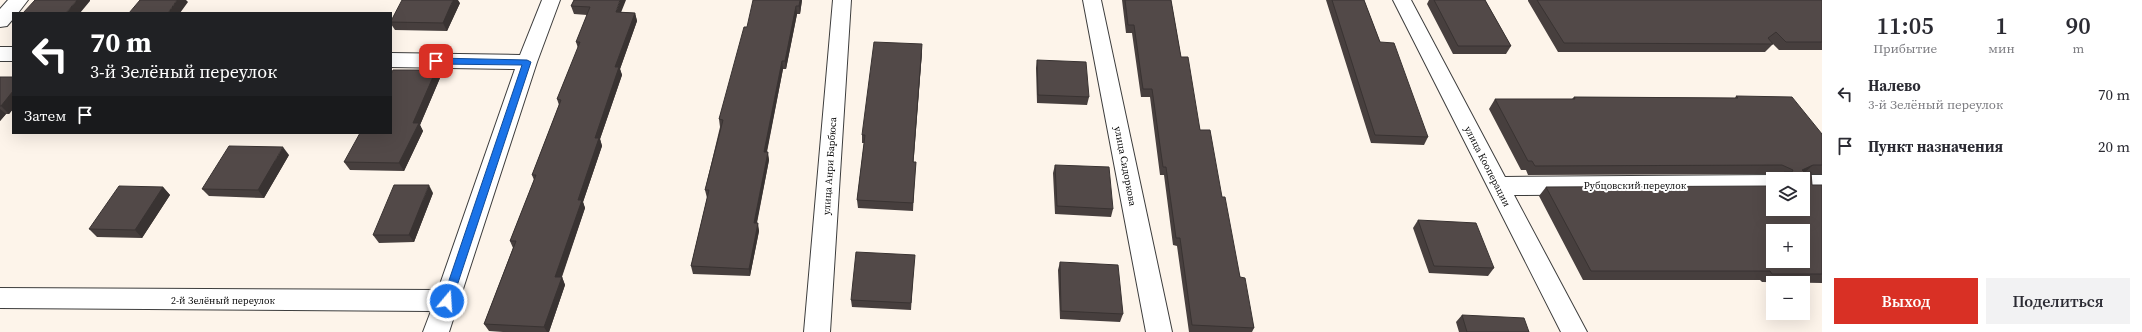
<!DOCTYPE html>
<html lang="ru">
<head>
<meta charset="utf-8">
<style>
  :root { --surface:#fff; --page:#f2f2f3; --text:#2b2b33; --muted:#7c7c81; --accent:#d93025 }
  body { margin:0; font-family:"Source Serif 4",serif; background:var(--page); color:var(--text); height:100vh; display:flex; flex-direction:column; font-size:15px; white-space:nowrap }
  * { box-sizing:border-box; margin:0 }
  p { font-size:13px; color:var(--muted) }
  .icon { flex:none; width:22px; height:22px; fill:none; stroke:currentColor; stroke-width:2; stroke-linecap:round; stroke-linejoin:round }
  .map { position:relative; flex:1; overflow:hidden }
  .panel { display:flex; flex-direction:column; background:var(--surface); width:320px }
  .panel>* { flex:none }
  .top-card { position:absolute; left:12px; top:12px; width:380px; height:122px; border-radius:0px; box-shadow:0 4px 16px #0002; background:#202124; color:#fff; overflow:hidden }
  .fabs { position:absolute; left:1766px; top:172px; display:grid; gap:8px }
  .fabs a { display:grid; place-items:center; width:44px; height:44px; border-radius:0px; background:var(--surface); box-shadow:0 4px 16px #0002; font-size:20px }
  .pin { position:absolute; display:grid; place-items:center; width:34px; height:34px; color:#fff; margin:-17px; border-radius:8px; box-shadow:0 2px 6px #0006 }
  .me { position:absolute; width:44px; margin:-22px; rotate:18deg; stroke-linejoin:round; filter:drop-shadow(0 0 3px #0008) }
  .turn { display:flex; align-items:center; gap:14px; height:84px; padding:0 12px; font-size:18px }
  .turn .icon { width:52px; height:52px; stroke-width:2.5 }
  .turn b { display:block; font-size:28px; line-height:34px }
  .then { display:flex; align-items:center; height:38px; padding:0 12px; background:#0003; gap:8px; font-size:15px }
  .eta { display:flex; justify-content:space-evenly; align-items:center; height:68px; text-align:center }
  .eta b { font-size:24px; font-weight:600; line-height:28px }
  .button { display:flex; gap:8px; margin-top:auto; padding:8px 12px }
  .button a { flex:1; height:46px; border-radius:0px; background:var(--accent); color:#fff; font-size:16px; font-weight:600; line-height:46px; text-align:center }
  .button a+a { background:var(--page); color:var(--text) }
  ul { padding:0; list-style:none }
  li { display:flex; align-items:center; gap:12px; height:52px; padding:0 12px }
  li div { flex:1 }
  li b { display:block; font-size:15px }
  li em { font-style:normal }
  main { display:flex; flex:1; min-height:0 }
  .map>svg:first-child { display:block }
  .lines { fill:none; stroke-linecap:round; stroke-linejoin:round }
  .street-casing { stroke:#3d3d3d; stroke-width:2 }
  .street { fill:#fff; fill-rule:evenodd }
  .wall { fill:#473f3e }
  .shaded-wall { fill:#393332 }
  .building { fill:#524948; stroke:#393332; fill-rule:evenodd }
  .route { fill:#1a73e8; stroke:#114b97 }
  .labels { text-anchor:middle; stroke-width:4; stroke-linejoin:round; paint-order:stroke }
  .street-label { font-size:10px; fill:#0a0a0a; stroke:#fff }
</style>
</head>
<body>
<main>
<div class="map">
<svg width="1822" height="332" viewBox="0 0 1822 332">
  <rect width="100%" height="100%" fill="#fdf4ea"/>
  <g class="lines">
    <defs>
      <path id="street" d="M8,0H28L18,13H13V19L7,26L0,27V9Z
        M542,0H560L537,62L449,332H423L431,311L0,308V288L438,290L515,69L391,67V53L520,55Z
        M833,0H851L830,332H804Z
        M1083,0H1101L1172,332H1146Z
        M1393,0H1411L1505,177L1773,175L1782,179H1773V193L1514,195L1587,332H1561Z
        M0,47H13V61H0Z
        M1803,175H1822V193H1803V179H1794Z"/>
    </defs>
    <!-- street casing -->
    <use href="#street" class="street-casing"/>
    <!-- street -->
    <use href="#street" class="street"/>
  </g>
  <!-- wall -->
  <path class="wall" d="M574,0L621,12L635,13L637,21L620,69L622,75L600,139L602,146L583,202L585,208L562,277L565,285L549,332H503L489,331L484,324L513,248L510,241L534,180L532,175L559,105L557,99L578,48L576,42L587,15L574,14L571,6Z
    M802,0L800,14H797L786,69H783L767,152L769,160L757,223L759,231L750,276L693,274L691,266L707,198L705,190L720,127L719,119L747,27Z
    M1122,0H1171L1181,57L1200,130L1222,197L1240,277L1254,328L1252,332H1189L1177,246L1173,245L1164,175H1160L1150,97H1141L1132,33H1126Z
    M1326,0H1364L1380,42L1428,137L1424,145L1371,143Z
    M1429,0H1485L1511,46L1506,54H1453L1427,4Z
    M1528,0H1822V50H1779L1770,41L1773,44L1765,52H1558L1528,1Z
    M460,3L447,31L395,30L391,24V21Z
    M922,52L913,162H916L915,170L913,211L858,208L857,200L864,143H862V135Z
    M1037,60L1089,97L1087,105L1037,103L1036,68Z
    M436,70L440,78L420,125L423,131L404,171L350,170L344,162Z
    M0,77H13V109L9,114H6L0,121Z
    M1736,96L1822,134V174H1811L1812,185H1822V283L1762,282L1760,280H1583L1539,196L1546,187L1773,209L1803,179H1776L1779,176L1773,174L1528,175L1526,170H1521L1489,109L1495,99H1572L1574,97L1735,98Z
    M289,155L264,198L209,196L202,189Z
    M1055,165L1113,209L1111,217L1055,214L1053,173Z
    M163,187L170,195L142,238L97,237L89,229Z
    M433,193L414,242L379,243L373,235Z
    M1418,220L1494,268L1488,276L1429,273L1413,228Z
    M914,262L911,310L852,307L851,300Z
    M1060,262L1123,314L1120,322L1060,319L1058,270Z
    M1462,315L1529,332H1459L1456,322Z"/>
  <!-- shaded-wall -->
  <path class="shaded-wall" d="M77,0H90V1L80,13H66Z
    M177,0H186L188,2L180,13H168Z
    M453,0H458L460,3L447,31L443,23Z
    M620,0H626L618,20L616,12Z
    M800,0H802L800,14L799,6Z
    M796,6L797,14L786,69L785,61Z
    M635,13L637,21L620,69L622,75L600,139L602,146L583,202L585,208L559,284L555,277L615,67Z
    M922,44V52L913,169V162Z
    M782,61L783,69L765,160L764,152Z
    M436,70L440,78L420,125L423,131L404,171L399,163L413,123Z
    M13,91V109L9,114L1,106Z
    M0,109L6,114L0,121Z
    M283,147L289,155L264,198L258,190Z
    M768,152L769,160L755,231L754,223Z
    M1813,165L1803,174L1802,170Z
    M429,185L433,193L414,242L409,235Z
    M163,187L170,195L142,238L135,230Z
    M758,223L759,231L750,276L749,269Z
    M562,277L565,285L549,332H547L544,327Z"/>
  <!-- building -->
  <path class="building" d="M35,0H77L66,13H23Z
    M140,0H177L168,13H129Z
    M402,0H453L443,23L391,22V21Z
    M574,0H620L616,12L635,13L615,67H619L595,138H599L578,200H582L555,277H562L544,327L484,324L516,241H510L536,175H532L561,100L557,99L580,42H576L590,7L571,6Z
    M753,0H800L799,6H796L785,61H782L764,152H768L754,223H758L749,269L691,266L709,190H705L723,120L719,119L744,27H747Z
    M1125,0H1171L1181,57H1188L1200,130H1210L1222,197H1225L1240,277L1245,278L1254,328L1192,325L1180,238H1176L1166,167H1163L1152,89H1143L1134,25H1128Z
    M1332,0H1364L1380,42L1394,43L1428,137L1375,135Z
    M1434,0H1485L1511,46H1458Z
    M1537,0H1822V42H1786L1776,32L1768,38L1773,44L1564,43Z
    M874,42L922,44L913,162H916L913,203L857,200L865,135H862Z
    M1037,60L1086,62L1089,97L1038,95Z
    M393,70H436L413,123H419L399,163L344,162L360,133H391V74Z
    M0,77H13V91L1,106H0Z
    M1736,96L1792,97L1822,134V165H1813L1802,170L1804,172H1811L1812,185H1822V274H1772L1770,271H1591L1546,187L1773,186V209H1803V179H1783L1784,172H1792L1793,170L1782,165L1535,166L1532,161H1528L1495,99H1575L1574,97L1738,98ZM1773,231H1803V261H1773Z
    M229,146L283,147L258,190L202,189Z
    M1055,165L1109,167L1113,209L1057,206Z
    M394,185H429L409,235H373Z
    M119,186L163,187L135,230L89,229Z
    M1418,220L1476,223L1494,268L1434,266Z
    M856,252L915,255L911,303L851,300Z
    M1060,262L1118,265L1123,314L1061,311Z
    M1462,315L1524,318L1529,332H1467Z"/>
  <!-- route -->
  <path class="route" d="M436,58L527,60L531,62L452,301L447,306L442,301L522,65L436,64L432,61Z"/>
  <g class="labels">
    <!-- street labels -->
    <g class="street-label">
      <text transform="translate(829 166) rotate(-86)" y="4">улица Анри Барбюса</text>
      <text transform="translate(1126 166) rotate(79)" y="4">улица Сидоркова</text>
      <text transform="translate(1488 166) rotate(63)" y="4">улица Кооперации</text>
      <text x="1635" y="189">Рубцовский переулок</text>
      <text x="223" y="304">2-й Зелёный переулок</text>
    </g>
  </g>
</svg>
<div class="fabs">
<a><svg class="icon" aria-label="layers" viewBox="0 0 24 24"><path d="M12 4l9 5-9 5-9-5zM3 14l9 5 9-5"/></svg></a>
<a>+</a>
<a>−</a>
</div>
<div class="pin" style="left:436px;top:61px;background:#d93025"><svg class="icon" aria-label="arrive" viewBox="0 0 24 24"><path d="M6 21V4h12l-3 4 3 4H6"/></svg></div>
<svg class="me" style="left:447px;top:301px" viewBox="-20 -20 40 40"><circle r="17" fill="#1a73e8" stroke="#fff" stroke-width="3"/><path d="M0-11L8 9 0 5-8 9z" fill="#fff"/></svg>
<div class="top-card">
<div class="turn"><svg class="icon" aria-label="left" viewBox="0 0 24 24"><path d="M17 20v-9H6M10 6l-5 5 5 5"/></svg><div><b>70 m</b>3-й Зелёный переулок</div></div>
<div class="then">Затем<svg class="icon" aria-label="arrive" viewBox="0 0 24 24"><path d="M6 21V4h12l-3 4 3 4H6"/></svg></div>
</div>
</div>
<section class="panel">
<div class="eta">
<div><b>11:05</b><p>Прибытие</p></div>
<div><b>1</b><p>мин</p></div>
<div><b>90</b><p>m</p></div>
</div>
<ul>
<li><svg class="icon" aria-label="left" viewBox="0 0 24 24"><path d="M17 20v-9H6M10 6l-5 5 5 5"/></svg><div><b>Налево</b><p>3-й Зелёный переулок</p></div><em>70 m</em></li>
<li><svg class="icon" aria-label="arrive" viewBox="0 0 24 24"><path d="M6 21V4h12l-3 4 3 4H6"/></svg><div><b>Пункт назначения</b></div><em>20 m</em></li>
</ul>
<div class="button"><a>Выход</a><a>Поделиться</a></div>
</section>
</main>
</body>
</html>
